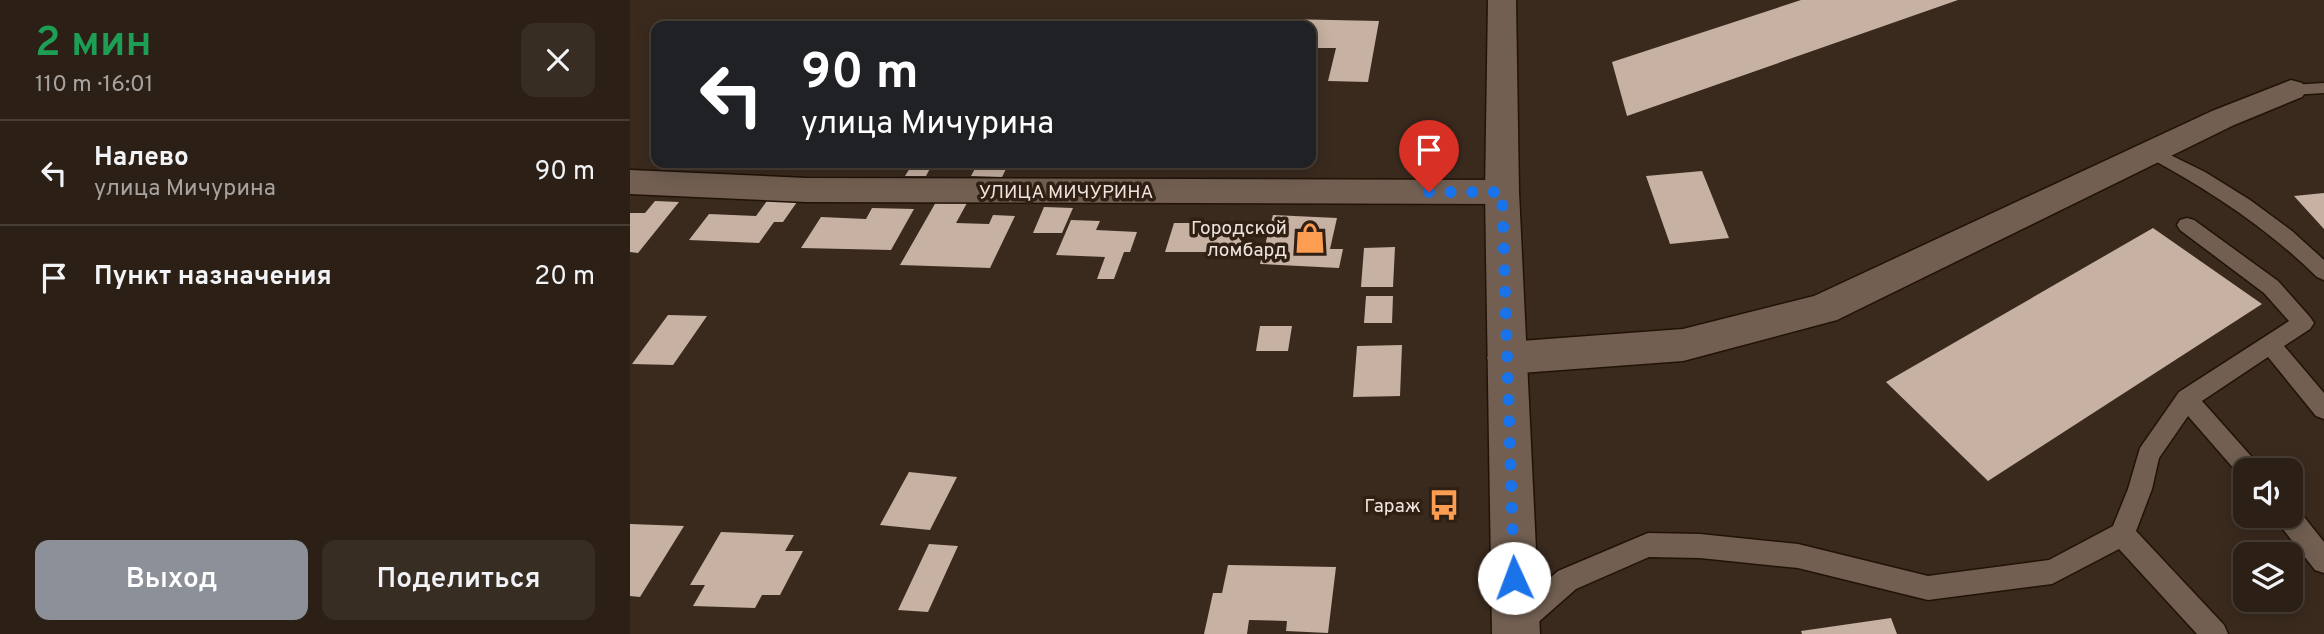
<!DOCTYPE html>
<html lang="ru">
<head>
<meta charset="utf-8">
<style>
  :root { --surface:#2c2016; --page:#382d23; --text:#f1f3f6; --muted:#a6a3a1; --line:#483e35; --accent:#8c9099 }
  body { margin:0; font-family:Overpass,sans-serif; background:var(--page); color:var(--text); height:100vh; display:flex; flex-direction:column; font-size:26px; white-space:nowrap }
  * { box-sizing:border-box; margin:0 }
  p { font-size:23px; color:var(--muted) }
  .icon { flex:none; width:38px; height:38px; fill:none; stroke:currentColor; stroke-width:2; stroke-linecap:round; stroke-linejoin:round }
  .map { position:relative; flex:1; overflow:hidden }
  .panel { display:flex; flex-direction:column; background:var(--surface); width:630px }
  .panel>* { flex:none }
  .banner { position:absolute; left:21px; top:21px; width:665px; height:147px; border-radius:14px; box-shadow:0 4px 18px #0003,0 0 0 2px var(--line); background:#202124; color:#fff; overflow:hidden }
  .tools { position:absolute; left:1603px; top:458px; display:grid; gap:14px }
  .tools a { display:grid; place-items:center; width:70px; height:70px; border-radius:14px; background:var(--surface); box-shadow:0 4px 18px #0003,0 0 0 2px var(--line); font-size:35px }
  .pin { position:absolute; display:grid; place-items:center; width:60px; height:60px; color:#fff; margin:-72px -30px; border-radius:50% 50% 50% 0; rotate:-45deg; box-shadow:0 0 7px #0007 }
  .pin .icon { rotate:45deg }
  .me { position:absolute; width:77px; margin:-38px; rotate:358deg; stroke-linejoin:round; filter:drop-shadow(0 0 5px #0008) }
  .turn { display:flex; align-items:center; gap:24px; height:147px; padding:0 35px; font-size:32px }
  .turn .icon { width:91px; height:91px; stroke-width:2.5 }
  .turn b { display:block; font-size:49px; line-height:60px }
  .round { display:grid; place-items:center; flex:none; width:74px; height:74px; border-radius:14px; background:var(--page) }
  .summary { display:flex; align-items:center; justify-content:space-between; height:119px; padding:0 35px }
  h1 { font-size:42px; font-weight:600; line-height:52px; color:#1e9e55 }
  .action { display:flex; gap:14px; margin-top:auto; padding:14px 35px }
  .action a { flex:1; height:80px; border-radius:14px; background:var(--accent); color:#fff; font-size:28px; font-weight:600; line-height:80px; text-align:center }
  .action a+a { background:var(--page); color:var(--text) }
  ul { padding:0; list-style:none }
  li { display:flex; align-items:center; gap:21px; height:105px; padding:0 35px; border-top:2px solid var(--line) }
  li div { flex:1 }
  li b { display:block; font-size:26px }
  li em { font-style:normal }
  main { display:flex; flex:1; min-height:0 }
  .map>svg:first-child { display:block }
  .building { fill:#c6b1a2 }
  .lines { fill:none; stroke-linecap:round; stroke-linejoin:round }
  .service-casing { stroke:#211207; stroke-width:3 }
  .minor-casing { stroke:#211207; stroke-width:3 }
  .tertiary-casing { stroke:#211207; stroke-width:3 }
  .service { fill:#725f52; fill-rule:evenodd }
  .minor { fill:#725f52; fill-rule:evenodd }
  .tertiary { fill:#725f52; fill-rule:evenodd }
  .route { stroke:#1a73e8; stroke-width:12; stroke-dasharray:0 21.6 }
  .labels { text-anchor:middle; stroke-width:7; stroke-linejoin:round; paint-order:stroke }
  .street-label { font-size:19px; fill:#efe4dd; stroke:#302014 }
  .poi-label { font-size:19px; fill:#efe4dd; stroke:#302014; text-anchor:end }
</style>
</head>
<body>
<main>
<section class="panel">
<div class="summary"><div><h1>2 мин</h1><p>110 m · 16:01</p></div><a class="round"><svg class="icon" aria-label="close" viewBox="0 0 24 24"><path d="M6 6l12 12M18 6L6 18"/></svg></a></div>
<ul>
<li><svg class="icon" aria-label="left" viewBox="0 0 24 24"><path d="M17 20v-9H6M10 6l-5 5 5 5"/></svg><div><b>Налево</b><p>улица Мичурина</p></div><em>90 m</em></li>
<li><svg class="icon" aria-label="arrive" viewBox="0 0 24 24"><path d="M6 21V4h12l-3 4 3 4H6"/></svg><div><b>Пункт назначения</b></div><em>20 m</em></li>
</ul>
<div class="action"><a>Выход</a><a>Поделиться</a></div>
</section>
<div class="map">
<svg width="1694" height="634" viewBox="0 0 1694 634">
  <rect width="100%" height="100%" fill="#3a2a1e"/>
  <!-- building -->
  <path class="building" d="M1171,0H1328L997,116L982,62Z
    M656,19L749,21L738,82L698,81L706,48H685L681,61V26H654Z
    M283,163H303L296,176H275Z
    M348,163H379L372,177L341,176Z
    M1072,171L1099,238L1040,244L1016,176Z
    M1694,193V229L1664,196Z
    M25,201L49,202L8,253L0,252V213H15Z
    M137,201L167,202L153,222H144L129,243L59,240L79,214L126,216Z
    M306,202L337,203L326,223L359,224L363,215L385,216L360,268L270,265Z
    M414,207L443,208L432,233H403Z
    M242,208L284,209L261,250L171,248L191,217L236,219Z
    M643,215L707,218L700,249H713L709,268L630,264Z
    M441,220L470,221L466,230L507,232L500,252H494L484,279H467L475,257L426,255Z
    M544,223H615L609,252H535Z
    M1523,228L1632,304L1358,481L1256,382Z
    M765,247L763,287H731L734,248Z
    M736,296H763L762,323H734Z
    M38,315L77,316L43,365L2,364Z
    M630,326H662L658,351H626Z
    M772,345L770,396L723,397L727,346Z
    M279,472L327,477L300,530L250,525Z
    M0,524L54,526L10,597L0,596Z
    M91,532L164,535L155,551H173L150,595H132L125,608L63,606L75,585H60Z
    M299,544L328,546L298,612L268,610Z
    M598,565L706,567L698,633L656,631L657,621L619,620L617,634H574L583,593H592Z
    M1261,618L1267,634H1172L1171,631Z"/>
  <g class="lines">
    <defs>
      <path id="service" d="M1694,83V93L1661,95L1653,90L1661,85Z
        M1522,146L1575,172L1620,200L1662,231L1694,260V280L1687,277C1636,227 1579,190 1516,156L1513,152L1516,148Z
        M1557,218L1564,220L1648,281L1680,317L1684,323L1680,329L1654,346L1694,393V419L1686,416L1638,357L1572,401L1628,464L1632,471H1615V480L1612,478L1558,416L1529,458L1522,489L1506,531L1594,625L1598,634H1567L1489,549L1422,584L1298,600L1168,568L1070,558L1019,557L946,589L896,633H878L874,624L878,615L928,571L1018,533L1070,534L1168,544L1298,576L1419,560L1483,526L1498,489L1510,448L1549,392L1659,321L1634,293L1550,230L1547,225L1550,220Z
        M1661,506L1667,508L1694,542V573L1685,570L1649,524L1646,516H1661Z"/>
      <path id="minor" d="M1661,80L1672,83L1677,90L1672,97L1604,125L1207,320L1053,361L877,374L863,369L857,358L863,347L877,342L1053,329L1184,296L1582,111Z
        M0,170L176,178L872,180L884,183L889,192L884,201L872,204L176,202L0,194Z"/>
      <path id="tertiary" d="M858,0H886L889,192L910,634H862L855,192Z"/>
    </defs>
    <!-- service casing -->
    <use href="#service" class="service-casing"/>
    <!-- minor casing -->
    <use href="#minor" class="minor-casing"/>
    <!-- tertiary casing -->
    <use href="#tertiary" class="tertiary-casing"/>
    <!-- service -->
    <use href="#service" class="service"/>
    <!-- minor -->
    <use href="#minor" class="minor"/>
    <!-- tertiary -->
    <use href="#tertiary" class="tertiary"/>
  </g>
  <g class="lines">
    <!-- route -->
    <path class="route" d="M799,192H872L884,578"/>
  </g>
  <!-- icons -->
  <defs>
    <symbol id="shop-bare" viewBox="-9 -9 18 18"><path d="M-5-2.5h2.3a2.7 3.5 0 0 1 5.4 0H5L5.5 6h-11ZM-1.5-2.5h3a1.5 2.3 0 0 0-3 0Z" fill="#fc9d52" stroke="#302014" stroke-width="2.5" paint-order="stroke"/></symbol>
    <symbol id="bus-bare" viewBox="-9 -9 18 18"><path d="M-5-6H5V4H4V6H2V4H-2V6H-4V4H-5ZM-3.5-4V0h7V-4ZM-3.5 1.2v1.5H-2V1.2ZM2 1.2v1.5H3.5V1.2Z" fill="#fc9d52" stroke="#302014" stroke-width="2.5" paint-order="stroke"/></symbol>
  </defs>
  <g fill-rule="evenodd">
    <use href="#shop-bare" x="658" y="216" width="44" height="44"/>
    <use href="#bus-bare" x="792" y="483" width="44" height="44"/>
  </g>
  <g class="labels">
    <!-- street labels -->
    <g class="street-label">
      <text x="436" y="198">УЛИЦА МИЧУРИНА</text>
    </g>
    <!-- poi labels -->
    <g class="poi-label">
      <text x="657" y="234">Городской<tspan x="657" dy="22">ломбард</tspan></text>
      <text x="791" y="512">Гараж</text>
    </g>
  </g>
</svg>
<div class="tools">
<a><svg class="icon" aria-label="sound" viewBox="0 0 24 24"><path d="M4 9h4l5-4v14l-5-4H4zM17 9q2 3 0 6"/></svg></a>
<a><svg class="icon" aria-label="layers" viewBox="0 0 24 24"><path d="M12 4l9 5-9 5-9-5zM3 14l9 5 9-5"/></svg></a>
</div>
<div class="pin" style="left:799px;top:192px;background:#d93025"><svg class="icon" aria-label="arrive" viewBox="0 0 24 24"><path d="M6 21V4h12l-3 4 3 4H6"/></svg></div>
<svg class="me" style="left:884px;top:578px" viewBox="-20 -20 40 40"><circle r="19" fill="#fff"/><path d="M0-13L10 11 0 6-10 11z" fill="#1a73e8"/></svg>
<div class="banner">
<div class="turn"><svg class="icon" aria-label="left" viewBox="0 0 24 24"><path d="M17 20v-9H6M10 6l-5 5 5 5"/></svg><div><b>90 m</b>улица Мичурина</div></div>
</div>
</div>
</main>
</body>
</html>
